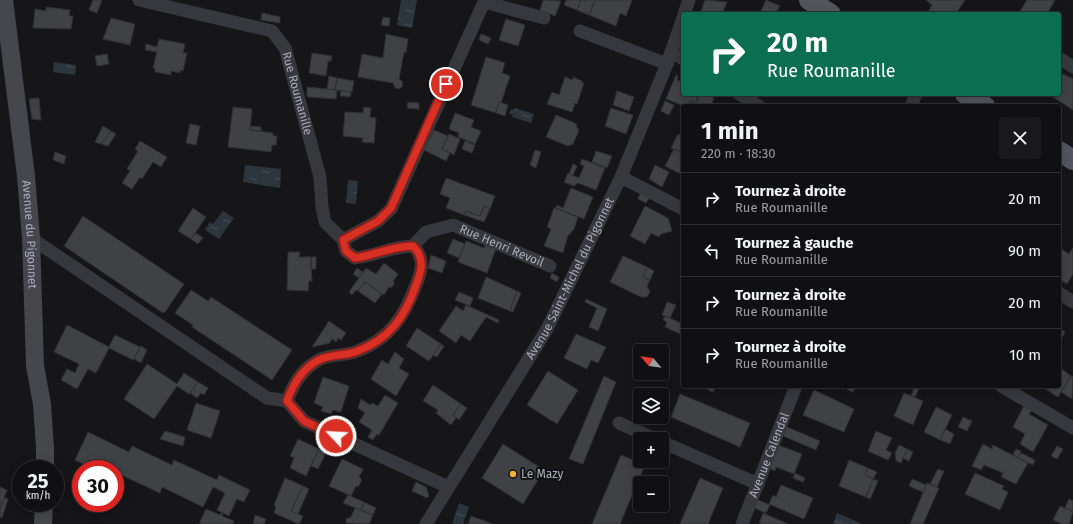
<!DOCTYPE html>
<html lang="fr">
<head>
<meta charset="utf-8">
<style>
  :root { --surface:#101012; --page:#19191b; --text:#f1f3f6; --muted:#9c9d9f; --line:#303032 }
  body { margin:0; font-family:"Fira Sans",sans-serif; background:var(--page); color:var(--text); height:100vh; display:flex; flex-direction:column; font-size:15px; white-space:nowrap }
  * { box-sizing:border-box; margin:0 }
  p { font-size:13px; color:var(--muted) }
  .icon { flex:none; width:22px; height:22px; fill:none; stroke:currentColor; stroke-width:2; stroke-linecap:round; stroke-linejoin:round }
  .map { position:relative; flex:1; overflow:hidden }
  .drawer { position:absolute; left:681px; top:104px; width:380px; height:284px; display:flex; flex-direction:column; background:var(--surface); border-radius:4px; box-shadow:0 2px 10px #0003,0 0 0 1px var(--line) }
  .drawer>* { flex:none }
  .top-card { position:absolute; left:681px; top:12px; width:380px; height:84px; border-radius:4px; box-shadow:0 2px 10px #0003,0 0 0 1px var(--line); background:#0b6e4f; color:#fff; overflow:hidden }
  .needle { width:26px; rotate:298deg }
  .fabs { position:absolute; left:633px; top:344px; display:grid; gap:8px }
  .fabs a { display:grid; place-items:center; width:36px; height:36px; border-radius:4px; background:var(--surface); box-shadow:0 2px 10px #0003,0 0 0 1px var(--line); font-size:20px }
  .speed { position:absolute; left:12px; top:460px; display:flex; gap:8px; font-size:20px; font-weight:700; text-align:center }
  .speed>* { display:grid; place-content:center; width:52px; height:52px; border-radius:50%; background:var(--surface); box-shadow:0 2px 10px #0003,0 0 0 1px var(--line); line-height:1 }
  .speed small { font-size:10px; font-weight:400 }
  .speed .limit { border:6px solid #d22; background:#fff; color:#111 }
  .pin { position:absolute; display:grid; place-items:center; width:34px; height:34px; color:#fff; margin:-17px; border:2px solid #fff; border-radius:50%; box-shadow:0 1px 4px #0007 }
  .me { position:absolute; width:44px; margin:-22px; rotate:295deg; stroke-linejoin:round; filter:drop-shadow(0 0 3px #0008) }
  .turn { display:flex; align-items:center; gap:14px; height:84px; padding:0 20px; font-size:18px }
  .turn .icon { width:52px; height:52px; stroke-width:2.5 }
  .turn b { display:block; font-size:28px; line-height:34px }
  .round { display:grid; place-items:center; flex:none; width:42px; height:42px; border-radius:4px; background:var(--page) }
  .summary { display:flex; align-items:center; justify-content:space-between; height:68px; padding:0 20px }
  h1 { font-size:24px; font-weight:700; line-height:30px }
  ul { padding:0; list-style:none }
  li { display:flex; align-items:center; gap:12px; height:52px; padding:0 20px; border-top:1px solid var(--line) }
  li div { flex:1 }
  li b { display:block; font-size:15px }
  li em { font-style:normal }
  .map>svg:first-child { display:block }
  .water { fill:url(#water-ripples) }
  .building { fill:#404145; stroke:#303034 }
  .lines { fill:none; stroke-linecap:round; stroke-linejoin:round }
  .street { stroke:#37383d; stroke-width:13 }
  .secondary { stroke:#45474d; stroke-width:18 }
  .primary { stroke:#53555c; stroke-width:20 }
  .route-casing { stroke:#8d1f18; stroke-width:10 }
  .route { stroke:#d93025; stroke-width:7 }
  .poi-dot { fill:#f2b134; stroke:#111113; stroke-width:1.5 }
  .labels { text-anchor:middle; stroke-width:4; stroke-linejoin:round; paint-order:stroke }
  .street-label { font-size:12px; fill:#a8adb8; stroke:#111113 }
  .poi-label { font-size:12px; fill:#a8adb8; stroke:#111113; text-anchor:start }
</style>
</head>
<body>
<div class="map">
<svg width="1073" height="524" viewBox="0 0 1073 524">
  <defs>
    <pattern id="water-ripples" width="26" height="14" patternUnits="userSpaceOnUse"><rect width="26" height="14" fill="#2c353c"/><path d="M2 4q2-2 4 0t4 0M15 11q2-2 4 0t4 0" fill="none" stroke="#485056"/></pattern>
  </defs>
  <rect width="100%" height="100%" fill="#161618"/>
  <!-- water -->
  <path class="water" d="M401,0H417L412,28L397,25Z
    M54,62L76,65L75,75L53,72Z
    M515,108L534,114L531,123L512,117L513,115L509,114L511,109L514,110Z
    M245,165L281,169L280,188L243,182Z
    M348,180L358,181L356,204L346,203Z
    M223,211L234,218L219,239L205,230L210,222L213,224Z
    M459,503L469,507L463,524H452Z
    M837,513L860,523L859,524H833Z"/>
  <!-- building -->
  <path class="building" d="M93,0H102L97,13L89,10Z
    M543,0L561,1L555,16L540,10Z
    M566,0H581L577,10L564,5Z
    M581,0H595L589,15L577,10Z
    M595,0H632L626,16L620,13L616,26L589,15Z
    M705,0L727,2L722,14H700Z
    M766,0L780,6L777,11L779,14H767L761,11Z
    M926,0H965L957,12L960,14H927L932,5Z
    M1027,0H1055L1047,14H1018Z
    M46,7L70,10L69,16H73L71,29L33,28L35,9L46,11Z
    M262,13L280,17V23L261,20Z
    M383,17L390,18L389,26L381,25Z
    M111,18L135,24L130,45L103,39Z
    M506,19L525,25L518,46L499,40Z
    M386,34L408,39L406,53L404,52L399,79L402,81L403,86L399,89L395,88L393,83L358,77L362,54L383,58Z
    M481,34L491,38L488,44L479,40Z
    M159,39L185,44L183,53H187L183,71L180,70V73L171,71V75L155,72V69L153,68L157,52L145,50L146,44L157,47Z
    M312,53L332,56L331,61H328L326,76L309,73Z
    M107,54L109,64L97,66L95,56Z
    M486,57L505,63L502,73L510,76L501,103L499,102L496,113L471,105Z
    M1059,72L1073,79V110L1048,94H1059Z
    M676,75L678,76L677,80L683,82V94L697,96V102L691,101L689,106H684L666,99Z
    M329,76L337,78L335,90L327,89Z
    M565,77L573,80V77L582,81V83H584L577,104L575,103L572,112L547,104L552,92L559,95Z
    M337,78L354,81L352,92L335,90Z
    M307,87L337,90L336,99L307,97Z
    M341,91L351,92L350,97L340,96Z
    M617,91L634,97L629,111L613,105Z
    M694,94H705L714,98L711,106H689L691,101L697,102L698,97Z
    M39,98L41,120L32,119L29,99Z
    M665,101L674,105L669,115L661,111Z
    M408,102L419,103V109L407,108Z
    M499,102L508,105L505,116L496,113Z
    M233,107L252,109L250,130L273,133V136H277L276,145H272L271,152L228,147Z
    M364,107L371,108L370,117L376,118L374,143L362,142L363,138L343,136L345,112L363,113Z
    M611,108L633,115L626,134L605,126Z
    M455,113L474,120L471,127L481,131L475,144L458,137L459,133L449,129Z
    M556,115L577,124L576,126L579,130L573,144L568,146L546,137Z
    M190,124L200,126L196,145L186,143Z
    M103,126L111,131L101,144L95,142Z
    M250,126L261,127V131L250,130Z
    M434,130L448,136L442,149L450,153L446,161L424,150Z
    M111,131L116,134L108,146L101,144Z
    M449,134L460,139L454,155L442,149Z
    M678,134L683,137V153L671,148Z
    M140,141L167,157L161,167L153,162L142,179L140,177L132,189L122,183L130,171L127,169L138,151L135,149Z
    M465,141L475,145L472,153L462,149Z
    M674,149L683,153V170L681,174L665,166Z
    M535,150L541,152L536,168L530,165Z
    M596,151L612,156L607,168L592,162Z
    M55,152L66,156L64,164L53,160Z
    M582,159L605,168L596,190L578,183L574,186L564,182L568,173L579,178L584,166L580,164Z
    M573,164L577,166L573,175L569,174Z
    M655,165L669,172L662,187L649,179Z
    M446,178L495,196L490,209L484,206L480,216L466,211L464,215L446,208L450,198L440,194Z
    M571,188L593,197L584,219L556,208L557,205L563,208Z
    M641,192L650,197L646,203L638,199Z
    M484,206L490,209L484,222L464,215L466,211L480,216Z
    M645,206L668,218L672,231L661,234L659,237L651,233L645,244L630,236Z
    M193,208L206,217L191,239L178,231Z
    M554,208L578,217L574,229L569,235H568L563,253L544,246L551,229L547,227Z
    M83,216L184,284L165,312L163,313L64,246Z
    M196,233L203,238L198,244L191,239Z
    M453,239L465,244L459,258L447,253Z
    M466,241L484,248L485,245L496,249L487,273L458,262Z
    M1059,245L1061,246L1060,248L1069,254L1073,248V274L1067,284L1059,279Z
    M288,252H300L299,257H311L312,281H309L308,291L287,290Z
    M431,255L446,261L442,273L428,268Z
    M623,256L647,267L643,277L650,280L647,286L650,292L647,297H641L610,282Z
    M311,257H316V269H310Z
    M384,263L398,274L393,282L395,283L391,288L389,287L384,295L365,282L358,291L356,290L352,295L349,292L366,268L376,274Z
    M647,267L654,271L650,280L643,277Z
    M357,268L363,272L359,278L353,274Z
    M552,273L559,277L557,282L550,278Z
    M486,277L517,291L510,311L478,298Z
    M365,282L382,294L375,303L358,291Z
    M191,290L208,301L211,297L292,350L272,380L192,327L193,325L175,313Z
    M517,291L521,293L513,312L510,311Z
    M459,292L473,298L470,306L455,300Z
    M586,299L607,309L598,331L589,327L597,308L585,302Z
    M667,302L676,305L670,318L662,315Z
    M466,305L499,320L498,323L486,317L470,341L461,335L456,343L439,331L456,306L463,311Z
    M665,316L683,324L680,334L665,327L667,322L663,320Z
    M329,321L346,333L341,340L338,338L336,342L332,339L330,343L312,347Z
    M67,325L109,347L115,335L140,347L133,360L109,348L96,373L88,369L77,389L61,380L67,369L75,373L79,364L54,352Z
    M417,328L441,344L429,361L406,346Z
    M1059,328L1065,332L1059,344Z
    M576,334L606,347L598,363L591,360L587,369L564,358Z
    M441,344L444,346L437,357L433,355Z
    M141,346L147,350L141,363L134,359Z
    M395,352L404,359L399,368L409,374L396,396L371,379L382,360L388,364Z
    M147,364L177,384L184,373L198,382L189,394L177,386L154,419L124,399Z
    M1059,367L1071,376L1058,397L1041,386H1059Z
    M548,371L578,390L557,424L527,405Z
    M604,376L616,382L583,464L569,459Z
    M1071,376L1073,377L1072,399L1061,392Z
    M323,377L349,386L341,412L333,410L331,414L321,411L323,407L314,403Z
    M198,382L208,388L204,395L201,393L197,398L190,393Z
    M433,385L461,404L453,415L456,418L451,425L436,413L438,410L423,401Z
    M700,386H716L713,392Z
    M840,386H856L853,392Z
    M911,386H920L915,397L911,396L914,388Z
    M814,390L854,409L844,432L803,415Z
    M904,393L923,401L913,425L894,416Z
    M680,394L750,423L740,447L671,417Z
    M385,395L398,403L379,435L377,434L373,440L368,437L372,430L359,422L365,413L358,408L361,399L370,405L372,403L378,406Z
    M196,403L220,411L211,438L187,430Z
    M461,404L467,408L459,420L453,415Z
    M1024,406L1032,410L1029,414L1048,425L1033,452L1020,444L1025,434L1013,427Z
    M936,407L952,415L940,440L924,432Z
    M963,417L972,421L967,431L958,427Z
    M787,427L820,441L816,450L783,436Z
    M945,429L954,434L950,444L940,440Z
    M165,431L185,437L183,446L160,439Z
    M876,431L892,438L886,450L892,453L888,460L868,451Z
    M88,432L129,452L132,446L172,465L174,460L217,480L219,475L250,490L244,502L237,499L229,516L217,510L225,493L213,487L203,507L162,487L160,493L119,474L116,480L115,469H94L75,460Z
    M298,439L319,449L306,476L290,468L294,458L290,456Z
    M503,444L544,470L523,504L482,478Z
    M983,444L992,449L993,445L1028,463L1016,484L1001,477L1003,473L984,465L981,470L972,466Z
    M778,445L802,454L794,474L776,467L775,471L769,468Z
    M899,445L907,449L901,463L896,461L895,453Z
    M1057,446L1063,449L1057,459L1051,456Z
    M319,449L326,453L318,469L311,466Z
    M907,449L913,452L909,461L903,458Z
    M1016,449L1021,451L1018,458L1013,454Z
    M1021,453L1035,460L1033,465L1018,458Z
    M621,455L645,465L620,524H592Z
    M342,459L363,469L359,477L362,480L358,487L356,486L351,496L329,486Z
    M849,460L868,468L865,475L873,479L866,497L839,486Z
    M868,468L877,472L873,479L865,475Z
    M938,469L944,471L937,487L930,484Z
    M795,473L805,478L803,482L793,478Z
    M975,473L1004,486L1002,489L1008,492L1000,510L965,494Z
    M285,478L303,486L291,511L303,516L299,524L274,513L276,507L274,505Z
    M700,478L723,488L708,524H680Z
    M873,479L878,481L870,499L866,497Z
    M912,479L926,485L923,492L909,486Z
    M416,482L426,487L429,496L427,498L412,491Z
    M927,483L939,488L923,524H910Z
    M781,485L813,498L804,519L769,504L773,495L776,497Z
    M303,486L309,489L298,514L291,511Z
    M0,487L7,490L0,509Z
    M348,495L364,502L361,510L343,503Z
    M4,498L8,499L2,518L0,517V509Z
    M756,499L770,505L766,513L752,507Z
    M1069,499L1073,501V512L1065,508Z
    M364,502L376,508L373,515L361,510Z
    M1060,506L1073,512L1069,524H1062L1053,520Z
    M355,508L373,515L369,524L346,523V519L351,517Z
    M206,509L220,515L221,513L223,514L222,516L234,521L233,524H199Z
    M763,513L779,520L788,524H759Z
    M255,515L266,519L264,524H253Z
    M471,516L493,524H468Z"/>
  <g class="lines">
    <!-- street -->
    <g class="street">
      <path id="s1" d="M139,0L272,31L285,48L320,177L322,207L325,222L343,240"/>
      <path d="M684,14L689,0"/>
      <path d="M580,31L667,64"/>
      <path d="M671,52L683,59"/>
      <path d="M1059,58L1073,67"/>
      <path d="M739,94L759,106"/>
      <path d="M911,106L916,94"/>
      <path d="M621,177L683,209"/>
      <path d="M31,238L267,398L287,401"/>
      <path id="s2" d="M413,246L426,232L453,225L550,266"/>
      <path d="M1059,293L1073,302"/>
      <path d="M1001,386L1073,428"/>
      <path d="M619,423L655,439"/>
      <path d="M662,442L758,484"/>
      <path d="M448,487L304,421L287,401C293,385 301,370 317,361C327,354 344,356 355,352C389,340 404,317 416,285C422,270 425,258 413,246C393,246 375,256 355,258L346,251L343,240L378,221L391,209L484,2L544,18"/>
      <path id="s3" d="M426,524L547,329L621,177L667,64L683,18"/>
      <path id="s4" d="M742,524L796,386"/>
    </g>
    <!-- secondary -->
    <g class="secondary">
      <path id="s5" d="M4,0L26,176L31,238L35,366L42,404L45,448V469"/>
      <path d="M43,524L44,503"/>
    </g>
    <!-- primary -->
    <path class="primary" d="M809,0L831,14
      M965,94L985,106
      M1059,151L1073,160"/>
  </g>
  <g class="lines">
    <defs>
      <path id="route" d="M336,436L304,421L287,401C293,385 301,370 317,361C327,354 344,356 355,352C389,340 405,317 416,285C422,270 425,258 413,246C393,246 375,255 355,258L346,251L343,240L378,221L391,208L446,84"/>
    </defs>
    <!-- route casing -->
    <use href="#route" class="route-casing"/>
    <!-- route -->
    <use href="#route" class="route"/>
  </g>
  <!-- markers -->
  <circle class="poi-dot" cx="513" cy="474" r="4"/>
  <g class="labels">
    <!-- street labels -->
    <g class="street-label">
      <text dy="4" stroke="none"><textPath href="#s1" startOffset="205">Rue Roumanille</textPath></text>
      <text dy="4" stroke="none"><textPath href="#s5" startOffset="236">Avenue du Pigonnet</textPath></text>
      <text dy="4" stroke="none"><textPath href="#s2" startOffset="100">Rue Henri Revoil</textPath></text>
      <text dy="4" stroke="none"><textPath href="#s3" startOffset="285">Avenue Saint-Michel du Pigonnet</textPath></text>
      <text dy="4" stroke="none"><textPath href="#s4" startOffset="74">Avenue Calendal</textPath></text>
    </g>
    <!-- poi labels -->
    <g class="poi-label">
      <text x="521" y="478">Le Mazy</text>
    </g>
  </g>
</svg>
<div class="fabs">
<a><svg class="needle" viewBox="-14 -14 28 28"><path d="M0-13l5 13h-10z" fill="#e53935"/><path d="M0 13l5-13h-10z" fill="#9c9d9f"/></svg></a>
<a><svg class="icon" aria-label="layers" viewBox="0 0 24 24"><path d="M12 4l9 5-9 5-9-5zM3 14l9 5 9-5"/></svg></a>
<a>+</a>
<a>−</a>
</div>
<div class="speed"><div>25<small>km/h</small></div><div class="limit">30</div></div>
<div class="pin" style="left:446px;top:84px;background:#d93025"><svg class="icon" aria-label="arrive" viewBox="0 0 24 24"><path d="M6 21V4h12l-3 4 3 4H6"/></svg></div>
<svg class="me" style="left:336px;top:436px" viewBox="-20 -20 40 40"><circle r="17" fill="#d93025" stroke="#fff" stroke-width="3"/><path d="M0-11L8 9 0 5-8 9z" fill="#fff"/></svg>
<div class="top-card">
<div class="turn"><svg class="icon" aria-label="right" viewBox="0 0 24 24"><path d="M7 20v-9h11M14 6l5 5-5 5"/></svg><div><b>20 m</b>Rue Roumanille</div></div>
</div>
<section class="drawer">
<div class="summary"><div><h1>1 min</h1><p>220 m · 18:30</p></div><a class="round"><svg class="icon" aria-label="close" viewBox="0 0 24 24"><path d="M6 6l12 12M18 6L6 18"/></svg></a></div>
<ul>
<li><svg class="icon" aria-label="right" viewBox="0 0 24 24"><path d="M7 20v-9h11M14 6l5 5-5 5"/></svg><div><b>Tournez à droite</b><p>Rue Roumanille</p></div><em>20 m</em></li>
<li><svg class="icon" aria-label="left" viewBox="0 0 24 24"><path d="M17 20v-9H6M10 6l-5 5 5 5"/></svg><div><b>Tournez à gauche</b><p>Rue Roumanille</p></div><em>90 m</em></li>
<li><svg class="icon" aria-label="right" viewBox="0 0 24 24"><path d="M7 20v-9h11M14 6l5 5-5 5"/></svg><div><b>Tournez à droite</b><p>Rue Roumanille</p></div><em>20 m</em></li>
<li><svg class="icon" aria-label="right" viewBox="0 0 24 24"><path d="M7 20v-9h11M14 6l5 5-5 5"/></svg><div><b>Tournez à droite</b><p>Rue Roumanille</p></div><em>10 m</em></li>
</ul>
</section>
</div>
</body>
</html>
